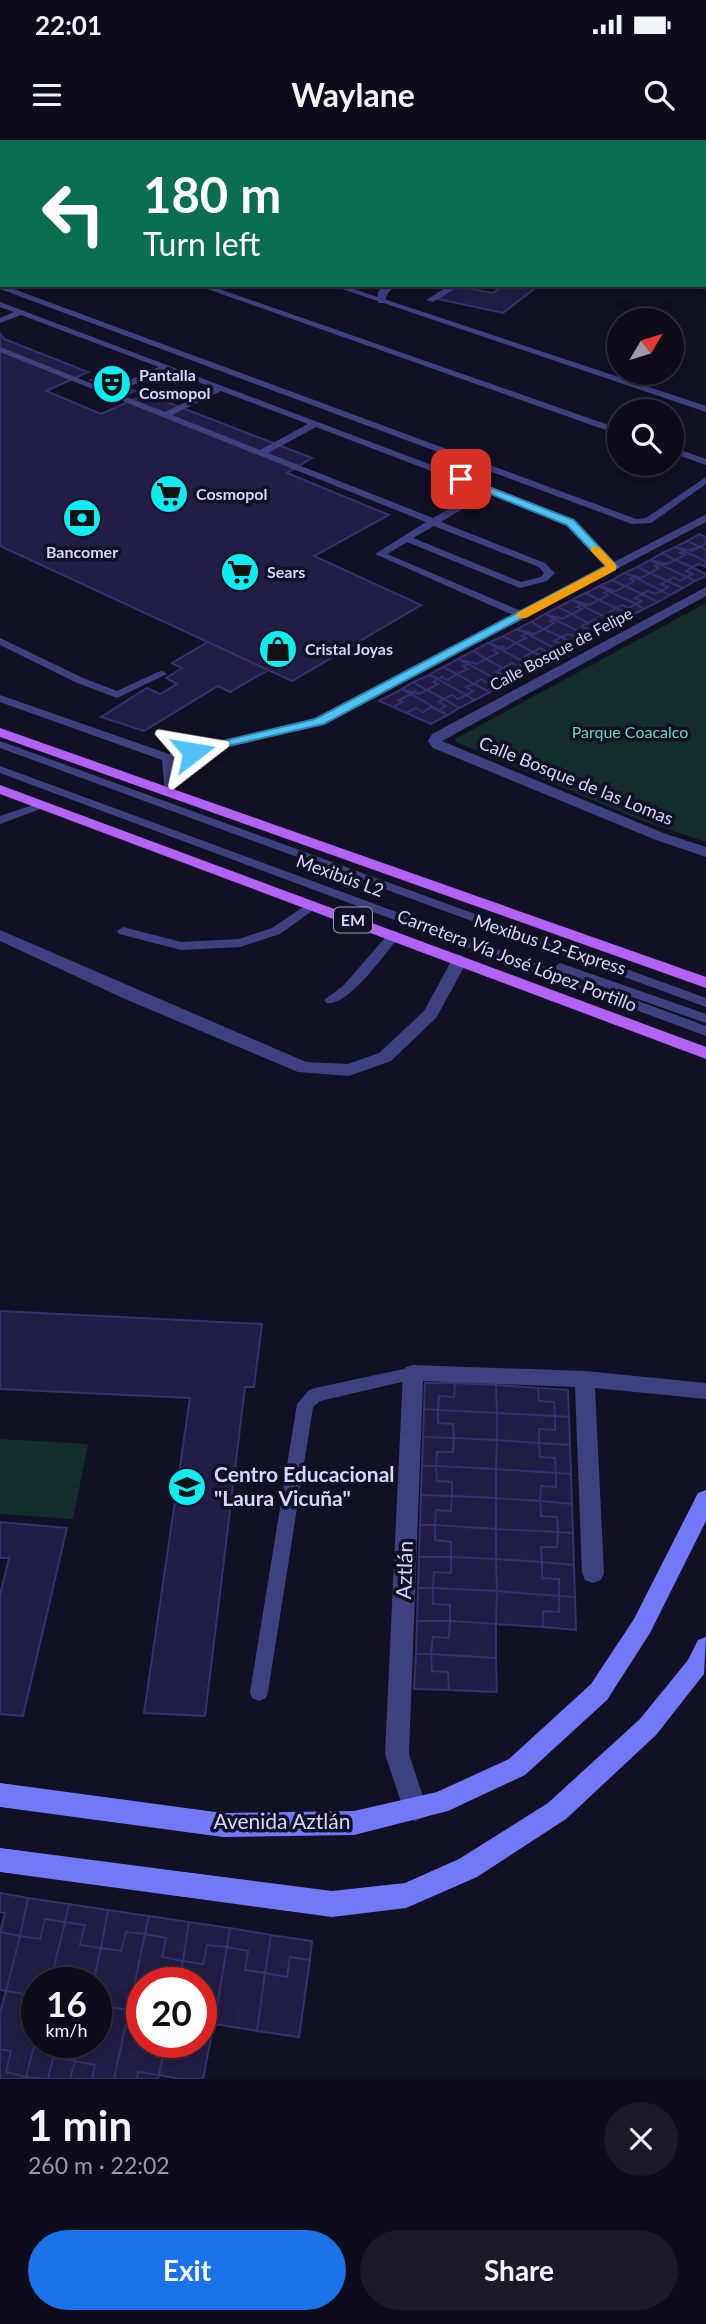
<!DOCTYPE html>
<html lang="en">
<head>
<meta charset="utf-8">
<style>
  :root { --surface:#0e0c1b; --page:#1c1a28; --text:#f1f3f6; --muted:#9b9ba3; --line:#2e2c3a; --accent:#1a73e8 }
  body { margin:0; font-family:Lato,sans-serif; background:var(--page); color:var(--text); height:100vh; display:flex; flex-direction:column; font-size:26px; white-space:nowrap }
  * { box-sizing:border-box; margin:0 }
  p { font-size:23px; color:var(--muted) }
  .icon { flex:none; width:38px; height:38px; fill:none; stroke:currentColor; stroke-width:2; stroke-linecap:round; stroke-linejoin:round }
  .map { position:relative; height:1939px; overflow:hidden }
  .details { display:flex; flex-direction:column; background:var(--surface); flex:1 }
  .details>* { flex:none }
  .hud { position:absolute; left:0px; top:0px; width:707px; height:147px; box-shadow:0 4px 18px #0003,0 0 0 2px var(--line); background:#0b6e4f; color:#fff; overflow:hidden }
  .needle { width:46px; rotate:52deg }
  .tools { position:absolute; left:607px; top:168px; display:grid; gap:14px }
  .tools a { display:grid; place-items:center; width:77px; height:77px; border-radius:50%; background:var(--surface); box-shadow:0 4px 18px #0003,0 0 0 2px var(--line); font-size:35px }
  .speed { position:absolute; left:21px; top:1827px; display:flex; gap:14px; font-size:35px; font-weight:700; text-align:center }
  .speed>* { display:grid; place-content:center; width:91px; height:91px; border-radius:50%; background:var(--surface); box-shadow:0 4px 18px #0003,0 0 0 2px var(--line); line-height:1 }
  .speed small { font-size:18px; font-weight:400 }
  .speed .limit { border:10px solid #d22; background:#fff; color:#111 }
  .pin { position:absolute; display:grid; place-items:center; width:60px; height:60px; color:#fff; margin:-30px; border-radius:14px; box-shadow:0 4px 10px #0006 }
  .me { position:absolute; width:77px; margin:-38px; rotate:76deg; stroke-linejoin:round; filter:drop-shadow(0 0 5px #0008) }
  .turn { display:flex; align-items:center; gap:24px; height:147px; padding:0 28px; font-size:32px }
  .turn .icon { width:91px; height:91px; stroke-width:2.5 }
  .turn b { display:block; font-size:49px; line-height:60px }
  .round { display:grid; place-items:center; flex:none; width:74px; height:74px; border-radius:37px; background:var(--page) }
  .headline { display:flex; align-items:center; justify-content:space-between; height:119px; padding:0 28px }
  h1 { font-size:42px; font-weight:700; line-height:52px }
  .button { display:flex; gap:14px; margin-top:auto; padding:14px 28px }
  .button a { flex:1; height:80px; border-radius:42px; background:var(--accent); color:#fff; font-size:28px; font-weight:700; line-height:80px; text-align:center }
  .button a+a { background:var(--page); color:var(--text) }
  .status { display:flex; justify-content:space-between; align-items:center; height:49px; padding:0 35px; background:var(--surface); direction:ltr }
  .status svg { height:19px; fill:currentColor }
  header { display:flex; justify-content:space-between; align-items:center; height:91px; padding:0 28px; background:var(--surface); font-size:32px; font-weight:700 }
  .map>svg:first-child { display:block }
  .green { fill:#132d2a }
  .building { fill:#221d44; stroke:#37306e; stroke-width:2 }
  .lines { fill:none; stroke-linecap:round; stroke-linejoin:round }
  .lane { fill:#3e4180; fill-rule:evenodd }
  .street { fill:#3e4180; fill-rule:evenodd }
  .secondary { fill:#7279f7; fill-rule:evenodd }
  .primary { fill:#b362f6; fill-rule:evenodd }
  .route { fill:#4fc3f7; stroke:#337fa1; stroke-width:2 }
  .slow { fill:#f59e0b }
  .labels { text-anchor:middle; stroke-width:7; stroke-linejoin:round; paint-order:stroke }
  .far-poi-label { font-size:16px; font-weight:bold; fill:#d6d5fd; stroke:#121024; text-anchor:start }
  .far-street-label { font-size:16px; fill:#d6d5fd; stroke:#121024 }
  .far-park-label { font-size:16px; fill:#65d9b2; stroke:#121024 }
  .shield { fill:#121024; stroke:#9b9abc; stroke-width:2 }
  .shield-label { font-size:16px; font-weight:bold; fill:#d6d5fd }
  .street-label { font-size:18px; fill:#d6d5fd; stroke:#121024 }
  .near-poi-label { font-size:21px; font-weight:bold; fill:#d6d5fd; stroke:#121024; text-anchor:start }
  .near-street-label { font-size:21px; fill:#d6d5fd; stroke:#121024 }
</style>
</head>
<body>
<div class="status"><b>22:01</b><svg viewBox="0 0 49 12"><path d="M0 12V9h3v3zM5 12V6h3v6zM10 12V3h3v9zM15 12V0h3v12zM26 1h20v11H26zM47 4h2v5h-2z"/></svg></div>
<header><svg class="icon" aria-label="menu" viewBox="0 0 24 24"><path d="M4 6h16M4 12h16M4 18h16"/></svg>Waylane<svg class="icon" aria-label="search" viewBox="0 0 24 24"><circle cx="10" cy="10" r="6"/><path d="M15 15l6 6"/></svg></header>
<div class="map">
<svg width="706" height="1939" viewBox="0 0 706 1939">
  <rect width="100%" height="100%" fill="#121024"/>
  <!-- green -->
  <path class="green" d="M706,463V702L637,679L456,602L455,599Z
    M0,1299L88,1304L73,1379L0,1374Z"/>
  <!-- building -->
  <path class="building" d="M504,145H539L503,173L438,159L457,146L493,153Z
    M0,193L4,199L88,232L46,251L101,274L146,254L312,318L287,333L389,375L314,416L421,465L292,541L0,406Z
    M99,237L123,246L135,251L128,254L91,240Z
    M699,394L706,397V404L700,407L687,401Z
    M687,401L700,407L692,411L675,407Z
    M675,407L684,411L680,413L685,415L675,420L662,413Z
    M700,407L706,409V421L684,411Z
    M684,411L706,421V427L699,424L692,427L675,420L685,415L680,413Z
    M662,413L675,420L667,424L650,420Z
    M650,420L659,424L655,426L659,428L650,433L637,427Z
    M675,420L692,427L686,431L693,434L687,437L659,424H667Z
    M659,424L687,437L680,441L674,437L667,441L650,433L659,428L655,426Z
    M637,427L650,433L641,438L624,433Z
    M692,427L706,434V436L695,441L687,437L693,434L686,431Z
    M624,433L634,437L630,439L634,441L625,446L612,440Z
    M650,433L667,441L661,444L668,447L662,451L634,437L641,438Z
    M634,437L662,451L655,454L648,451L642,454L625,446L634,441L630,439Z
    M674,437L680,441L687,437L695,441L683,448L667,441Z
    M612,440L625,446L616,451L599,446Z
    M667,441L683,448L670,455L662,451L668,447L661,444Z
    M599,446L608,451L604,453L608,455L599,460L586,453Z
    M625,446L642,454L635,458L642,461L636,464L608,451H616Z
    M608,451L636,464L629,468L622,465L616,468L599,460L608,455L604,453Z
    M648,451L655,454L662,451L670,455L658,462L642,454Z
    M585,453L599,460L589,465L572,460Z
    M642,454L658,462L644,469L636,464L642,461L635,458Z
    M572,460L581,465L577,467L582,469L572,474L558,467Z
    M599,460L616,468L609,472L616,475L609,479L581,465H589Z
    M636,464L644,469L631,476L616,468L622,465L629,468Z
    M581,465L609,479L602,482L596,479L588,483L572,474L582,469L577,467Z
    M558,467L572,474L562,479L545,474Z
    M616,468L631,476L618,483L609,479L616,475L609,472Z
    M545,474L554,479L550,481L554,483L544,489L531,482Z
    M572,474L588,483L582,486L589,490L582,493L554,479L558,477L562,479Z
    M554,479L582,493L575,497L568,494L561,497L544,489L554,483L550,481Z
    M596,479L602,482L609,479L618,483L604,491L588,483Z
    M531,482L544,489L534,494L517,489Z
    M588,483L604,491L591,498L582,493L589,490L582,486Z
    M517,489L526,493L522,496L526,498L516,503L503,496Z
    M544,489L561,497L554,501L561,504L554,508L526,493L534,494Z
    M526,493L554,508L547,512L540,508L533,512L516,503L526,498L522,496Z
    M582,493L591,498L577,505L561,497L568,494L575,497Z
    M503,496L516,503L506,509L488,503Z
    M561,497L577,505L563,513L554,508L561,504L554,501Z
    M208,502L268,530L230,552L218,546L144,591L101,577L147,548L160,554L177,544L166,538L182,528L172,523Z
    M488,503L498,508L493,510L498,513L486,519L473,511Z
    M516,503L533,512L526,516L533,519L526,523L498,508L502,506L506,509Z
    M498,508L526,523L518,527L512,523L503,528L486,519L498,513L493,510Z
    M540,508L547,512L554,508L563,513L549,520L533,512Z
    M473,511L486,519L476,524L458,519Z
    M533,512L549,520L534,528L526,523L533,519L526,516Z
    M458,519L468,524L463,526L468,529L457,534L443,527Z
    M486,519L503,528L496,532L503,535L496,539L468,524L472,522L476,524Z
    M512,523L518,527L526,523L534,528L519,536L503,528Z
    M468,524L496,539L488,543L481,539L474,544L457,534L468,529L463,526Z
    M443,527L457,534L447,540L442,537L438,539L429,535Z
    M503,528L519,536L504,544L496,539L503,535L496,532Z
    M457,534L474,544L466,547L473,551L466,555L438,539L442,537L447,540Z
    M429,535L438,539L433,542L438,544L427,550L413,542Z
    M438,539L466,555L458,559L452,555L444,559L427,550L438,544L433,542Z
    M481,539L488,543L496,539L504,544L490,552L474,544Z
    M413,542L427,550L419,554L402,549Z
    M474,544L490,552L475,560L466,555L473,551L466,547Z
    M402,549L411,554L399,560L403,562L393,567L379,561Z
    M427,550L444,559L439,562L446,566L439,570L411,554L415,551L419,554Z
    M411,554L439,570L431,567L423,572L416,568L406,573L393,567L403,562L399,560Z
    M452,555L458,559L466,555L475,560L459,568L444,559Z
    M444,559L459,568L448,575L439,570L446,566L439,562Z
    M431,567L448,575L431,584L406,573L416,568L423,572Z
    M0,1171L262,1184L254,1247H245L205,1576L144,1573L190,1258L0,1249Z
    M425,1243H455L454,1257L439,1256L438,1270L424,1269Z
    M455,1243L496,1245L497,1273L438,1270L439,1256L454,1257Z
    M496,1245L538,1248L539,1261L554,1262L555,1276L497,1273Z
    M538,1248L568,1250L569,1277L555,1276L554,1262L539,1261Z
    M424,1269L438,1270V1283L453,1284L454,1298L423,1297Z
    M438,1270L497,1273V1300L454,1298L453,1284L438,1283Z
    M497,1273L555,1276V1290L539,1289V1303L497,1300Z
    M555,1276L569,1277L570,1305L539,1303V1289L555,1290Z
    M423,1297L454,1298L453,1312H437L436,1326H422Z
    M454,1298L497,1300L496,1329L436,1326L437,1312H453Z
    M497,1300L539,1303L540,1317L555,1318L556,1333L496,1329Z
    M539,1303L570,1305L571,1334L556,1333L555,1318L540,1317Z
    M422,1326H436L437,1341L452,1342V1356L421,1355Z
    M436,1326L496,1329V1358L452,1356V1342L437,1341Z
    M496,1329L556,1333V1347L541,1346L540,1361L496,1358Z
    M556,1333L571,1334L572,1364L540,1361L541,1346L556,1347Z
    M421,1355L452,1356L451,1371L436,1370L435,1385H420Z
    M452,1356L496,1358V1389L435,1385L436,1370L451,1371Z
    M496,1358L540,1361L541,1376L557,1377L558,1392L496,1389Z
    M540,1361L572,1364L573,1393L558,1392L557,1377L541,1376Z
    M0,1382L67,1388L23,1576L0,1574V1455L9,1418H0Z
    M420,1385H435V1400L451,1402V1417H419Z
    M435,1385L496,1389V1419L451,1417V1402L435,1400Z
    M496,1389L558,1392L557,1407H541L542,1422L496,1419Z
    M558,1392L573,1393L574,1425L542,1422L541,1407H557Z
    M419,1417H451V1433L434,1432L433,1448H418Z
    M451,1417L496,1419L497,1451L433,1448L434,1432L451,1433Z
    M496,1419L542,1422V1438L559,1439V1456L497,1451Z
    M542,1422L574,1425L575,1457L559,1456V1439L542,1438Z
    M418,1448H433V1464L450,1465V1481H417Z
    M433,1448L497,1451L496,1484L450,1481V1465L433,1464Z
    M497,1451L559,1456V1472L543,1471V1487L496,1484Z
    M559,1456L575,1457L576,1490L543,1487V1471L559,1472Z
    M417,1481H450L449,1498L433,1497L431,1514H416Z
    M450,1481L496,1484V1518L431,1514L433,1497L449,1498Z
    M416,1514H431L432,1531L448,1532L449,1550L414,1549Z
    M431,1514L496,1518L497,1552L449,1550L448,1532L432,1531Z
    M0,1753L28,1758L20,1796L0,1792L5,1773L0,1772Z
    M28,1758L69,1764L65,1782L45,1779L40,1799L20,1796Z
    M69,1764L108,1770L101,1808L80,1805L85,1785L65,1782Z
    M108,1770L149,1776L145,1794L126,1792L121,1811L101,1808Z
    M149,1776L189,1782L183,1821L162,1817L166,1798L145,1794Z
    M45,1779L65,1782L50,1843H37V1856L6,1851L20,1796L40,1799Z
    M65,1782L85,1785L80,1805L101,1808L93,1843H50Z
    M189,1782L230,1788L227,1807L207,1805L203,1824L183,1821Z
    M230,1788L271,1795L265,1833L245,1830L248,1811L227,1807Z
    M0,1792L20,1796L6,1851L0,1850Z
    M126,1792L145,1794L129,1870L96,1865V1843H93L101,1808L121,1811Z
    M145,1794L166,1798L162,1817L183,1821L178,1843H142V1872L129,1870Z
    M271,1795L312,1801L310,1820L290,1817L287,1837L265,1833Z
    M207,1805L227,1807L214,1884L201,1882V1843H178L183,1821L203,1824Z
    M227,1807L248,1811L245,1830L265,1833L257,1891L214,1884Z
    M290,1817L310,1820L299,1897L257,1891L265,1833L287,1837Z
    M6,1851L37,1856V1895L26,1937L6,1932L11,1911L0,1909V1873Z
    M96,1865L129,1870L114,1939H92L95,1925L75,1921L79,1902H96Z
    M129,1870L142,1872V1902H166L159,1935L138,1932L137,1939H114Z
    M201,1882L214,1884L203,1939H180L159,1935L166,1902H201Z
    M37,1895V1902H79L75,1921L53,1918L48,1939L26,1937Z
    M0,1909L11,1911L6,1932L26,1937L25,1939H0Z
    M53,1918L75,1921L70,1939H25L26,1937L48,1939Z
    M75,1921L95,1925L92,1939H70Z
    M138,1932L159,1935L158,1939H137Z"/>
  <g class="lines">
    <!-- lane -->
    <path class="lane" d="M217,0H223L224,2H218Z
      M0,43H2L0,48Z
      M0,74H2V79H0Z
      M0,144L636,379L646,378L706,337V344L651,383L632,384L0,149Z
      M196,145H208L620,289V295Z
      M330,145H342L706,266V272Z
      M450,145H460L433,162L426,160Z
      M0,162L551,370L574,381L614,422L703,376L706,375V382L323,583L174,620L175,653L169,656L165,655L162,620L0,562V555L169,614L315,579L513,475L375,414L426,382L0,212V207L108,250L119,248V252L116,253L165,272L214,248L166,230L126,248H120V244L159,227L21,175L0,183V178L14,172L0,167ZM221,251L308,284L260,310L172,275ZM316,287L481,350L433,378L268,313ZM489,353L568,385L607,426L521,471L387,414L407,402L520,448L547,441L555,433L545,423L441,382ZM434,386L539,427L544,433L541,437L521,442L413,398Z
      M672,307L706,319V325L672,313Z
      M0,498L83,538L117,551L158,532L162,531L167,534L117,558L75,542L0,505Z
      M0,601L706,858V867L0,608Z
      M0,626L706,886V896L0,633Z
      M42,662L46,663V667L0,684V676Z
      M312,761L316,762L318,765L316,768L280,794L240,807L181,810L119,794L117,791L123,787L181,802L239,799L272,788Z
      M394,791L398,792L400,795L398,798C385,814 348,867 326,863L324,860L343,846L390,792Z
      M560,823L706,874V883L555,830L554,827Z
      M413,1227L419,1228L421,1233L419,1238L320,1261L313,1267L268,1552L266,1558L259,1561L252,1558L250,1552L297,1264L309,1250L315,1248Z"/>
    <!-- street -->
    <path class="street" d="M347,0H355V2H347Z
      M647,0H657L659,2H648Z
      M705,24H706V30H705Z
      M705,130H706V136H705Z
      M384,145H395L388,153L384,163H378V152Z
      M706,447V456L442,601L666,694L706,707V717L656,700L433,608L428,601L432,594Z
      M0,790L306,922L348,924L379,913L424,871L454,816L460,815L468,820L436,878L391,921L349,936L298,932L125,859L0,801Z
      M413,1225L585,1231L706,1243V1259L595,1248L604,1433L601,1440L593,1443L585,1440L582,1433L575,1247L423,1241L409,1614L427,1669L424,1677L415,1681L406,1677L385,1614L403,1233L406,1227Z"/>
    <!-- secondary -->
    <path class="secondary" d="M14,0H25L12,2Z
      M38,0H49L36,2Z
      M0,15H2L0,20Z
      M706,1350V1381L650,1493L607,1560L525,1635L448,1671L354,1695L223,1697L0,1667V1643L223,1673L354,1671L437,1652L509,1619L591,1544L634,1479L698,1353Z
      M706,1497L704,1534L656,1595L566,1679L477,1737L406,1768L332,1777L0,1732V1708L332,1751L405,1743L459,1719L548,1663L640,1579L688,1520L698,1500Z"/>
    <!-- primary -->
    <path class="primary" d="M0,588L706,837V848L0,597Z
      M0,645L706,907V919L0,654Z"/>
  </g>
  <!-- route -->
  <path class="route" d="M461,336L574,380L618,427L324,584L189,615V609L315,579L606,426L567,385L458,341L456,339Z"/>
  <!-- slow -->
  <path class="slow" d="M591,407H599L616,425V430L526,478H517V473L606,426L591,411Z"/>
  <!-- icons -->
  <defs>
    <symbol id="theatre-disc" viewBox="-11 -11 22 22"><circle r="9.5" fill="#0decf0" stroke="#121024"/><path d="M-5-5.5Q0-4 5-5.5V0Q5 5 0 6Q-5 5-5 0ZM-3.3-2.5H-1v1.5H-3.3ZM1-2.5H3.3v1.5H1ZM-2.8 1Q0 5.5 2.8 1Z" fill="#111"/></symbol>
    <symbol id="supermarket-disc" viewBox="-11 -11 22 22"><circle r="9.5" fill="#0decf0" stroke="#121024"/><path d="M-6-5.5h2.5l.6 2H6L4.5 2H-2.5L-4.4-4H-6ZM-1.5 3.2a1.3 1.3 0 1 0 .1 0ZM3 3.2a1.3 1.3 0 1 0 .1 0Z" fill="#111"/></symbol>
    <symbol id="bank-disc" viewBox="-11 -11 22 22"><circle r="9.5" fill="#0decf0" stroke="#121024"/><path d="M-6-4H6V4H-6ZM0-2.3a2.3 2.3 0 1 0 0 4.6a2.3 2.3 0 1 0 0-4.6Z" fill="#111"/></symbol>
    <symbol id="shop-disc" viewBox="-11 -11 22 22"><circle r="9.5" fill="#0decf0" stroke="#121024"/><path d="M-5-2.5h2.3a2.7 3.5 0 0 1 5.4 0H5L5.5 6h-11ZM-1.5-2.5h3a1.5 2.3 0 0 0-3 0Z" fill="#111"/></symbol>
    <symbol id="school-disc" viewBox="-11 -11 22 22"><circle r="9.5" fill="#0decf0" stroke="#121024"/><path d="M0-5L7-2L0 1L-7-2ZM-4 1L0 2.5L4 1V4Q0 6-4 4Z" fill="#111"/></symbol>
  </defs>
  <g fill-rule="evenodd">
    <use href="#theatre-disc" x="90" y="222" width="44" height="44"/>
    <use href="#supermarket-disc" x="147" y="332" width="44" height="44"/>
    <use href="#bank-disc" x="60" y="356" width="44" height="44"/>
    <use href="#supermarket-disc" x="218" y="410" width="44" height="44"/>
    <use href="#shop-disc" x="256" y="487" width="44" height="44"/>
    <use href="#school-disc" x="165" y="1325" width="44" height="44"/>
  </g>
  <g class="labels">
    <!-- far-poi labels -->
    <g class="far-poi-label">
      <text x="139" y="241">Pantalla<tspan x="139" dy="18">Cosmopol</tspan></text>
      <text x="196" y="360">Cosmopol</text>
      <text x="82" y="418" text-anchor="middle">Bancomer</text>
      <text x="267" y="438">Sears</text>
      <text x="305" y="515">Cristal Joyas</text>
    </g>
    <!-- far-street labels -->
    <g class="far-street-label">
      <text transform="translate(561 509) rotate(-28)" y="6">Calle Bosque de Felipe</text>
    </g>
    <!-- far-park labels -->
    <g class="far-park-label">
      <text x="630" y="598">Parque Coacalco</text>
    </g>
    <!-- shield labels -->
    <rect class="shield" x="334" y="767.5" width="38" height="25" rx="5"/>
    <g class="shield-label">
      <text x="353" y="786">EM</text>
    </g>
    <!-- street labels -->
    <g class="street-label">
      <text transform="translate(576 641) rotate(22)" y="6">Calle Bosque de las Lomas</text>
      <text transform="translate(340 736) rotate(20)" y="6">Mexibús L2</text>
      <text transform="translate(550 805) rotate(18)" y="6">Mexibus L2-Express</text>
      <text transform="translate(517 821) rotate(21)" y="6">Carretera Vía José López Portillo</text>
    </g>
    <!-- near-poi labels -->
    <g class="near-poi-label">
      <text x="214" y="1342">Centro Educacional<tspan x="214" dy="24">"Laura Vicuña"</tspan></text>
    </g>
    <!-- near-street labels -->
    <g class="near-street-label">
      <text transform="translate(405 1430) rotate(-88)" y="7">Aztlán</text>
      <text x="282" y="1689">Avenida Aztlán</text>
    </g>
  </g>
</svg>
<div class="tools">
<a><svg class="needle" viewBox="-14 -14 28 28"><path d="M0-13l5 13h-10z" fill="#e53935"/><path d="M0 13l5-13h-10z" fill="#9b9ba3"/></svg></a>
<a><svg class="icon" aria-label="search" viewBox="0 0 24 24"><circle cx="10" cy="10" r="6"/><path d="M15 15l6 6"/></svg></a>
</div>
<div class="speed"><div>16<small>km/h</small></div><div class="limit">20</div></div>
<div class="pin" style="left:461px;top:339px;background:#d93025"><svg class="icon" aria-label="arrive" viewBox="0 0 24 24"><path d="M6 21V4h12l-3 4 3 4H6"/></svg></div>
<svg class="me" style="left:193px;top:612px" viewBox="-20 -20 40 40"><path d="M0-17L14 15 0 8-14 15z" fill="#4fc3f7" stroke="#fff" stroke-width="4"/></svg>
<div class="hud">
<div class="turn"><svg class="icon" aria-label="left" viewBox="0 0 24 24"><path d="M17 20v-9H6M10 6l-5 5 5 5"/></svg><div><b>180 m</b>Turn left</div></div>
</div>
</div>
<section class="details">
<div class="headline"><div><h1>1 min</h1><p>260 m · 22:02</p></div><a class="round"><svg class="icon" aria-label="close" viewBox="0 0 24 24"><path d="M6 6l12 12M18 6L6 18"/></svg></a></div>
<div class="button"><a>Exit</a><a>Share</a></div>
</section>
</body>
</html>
